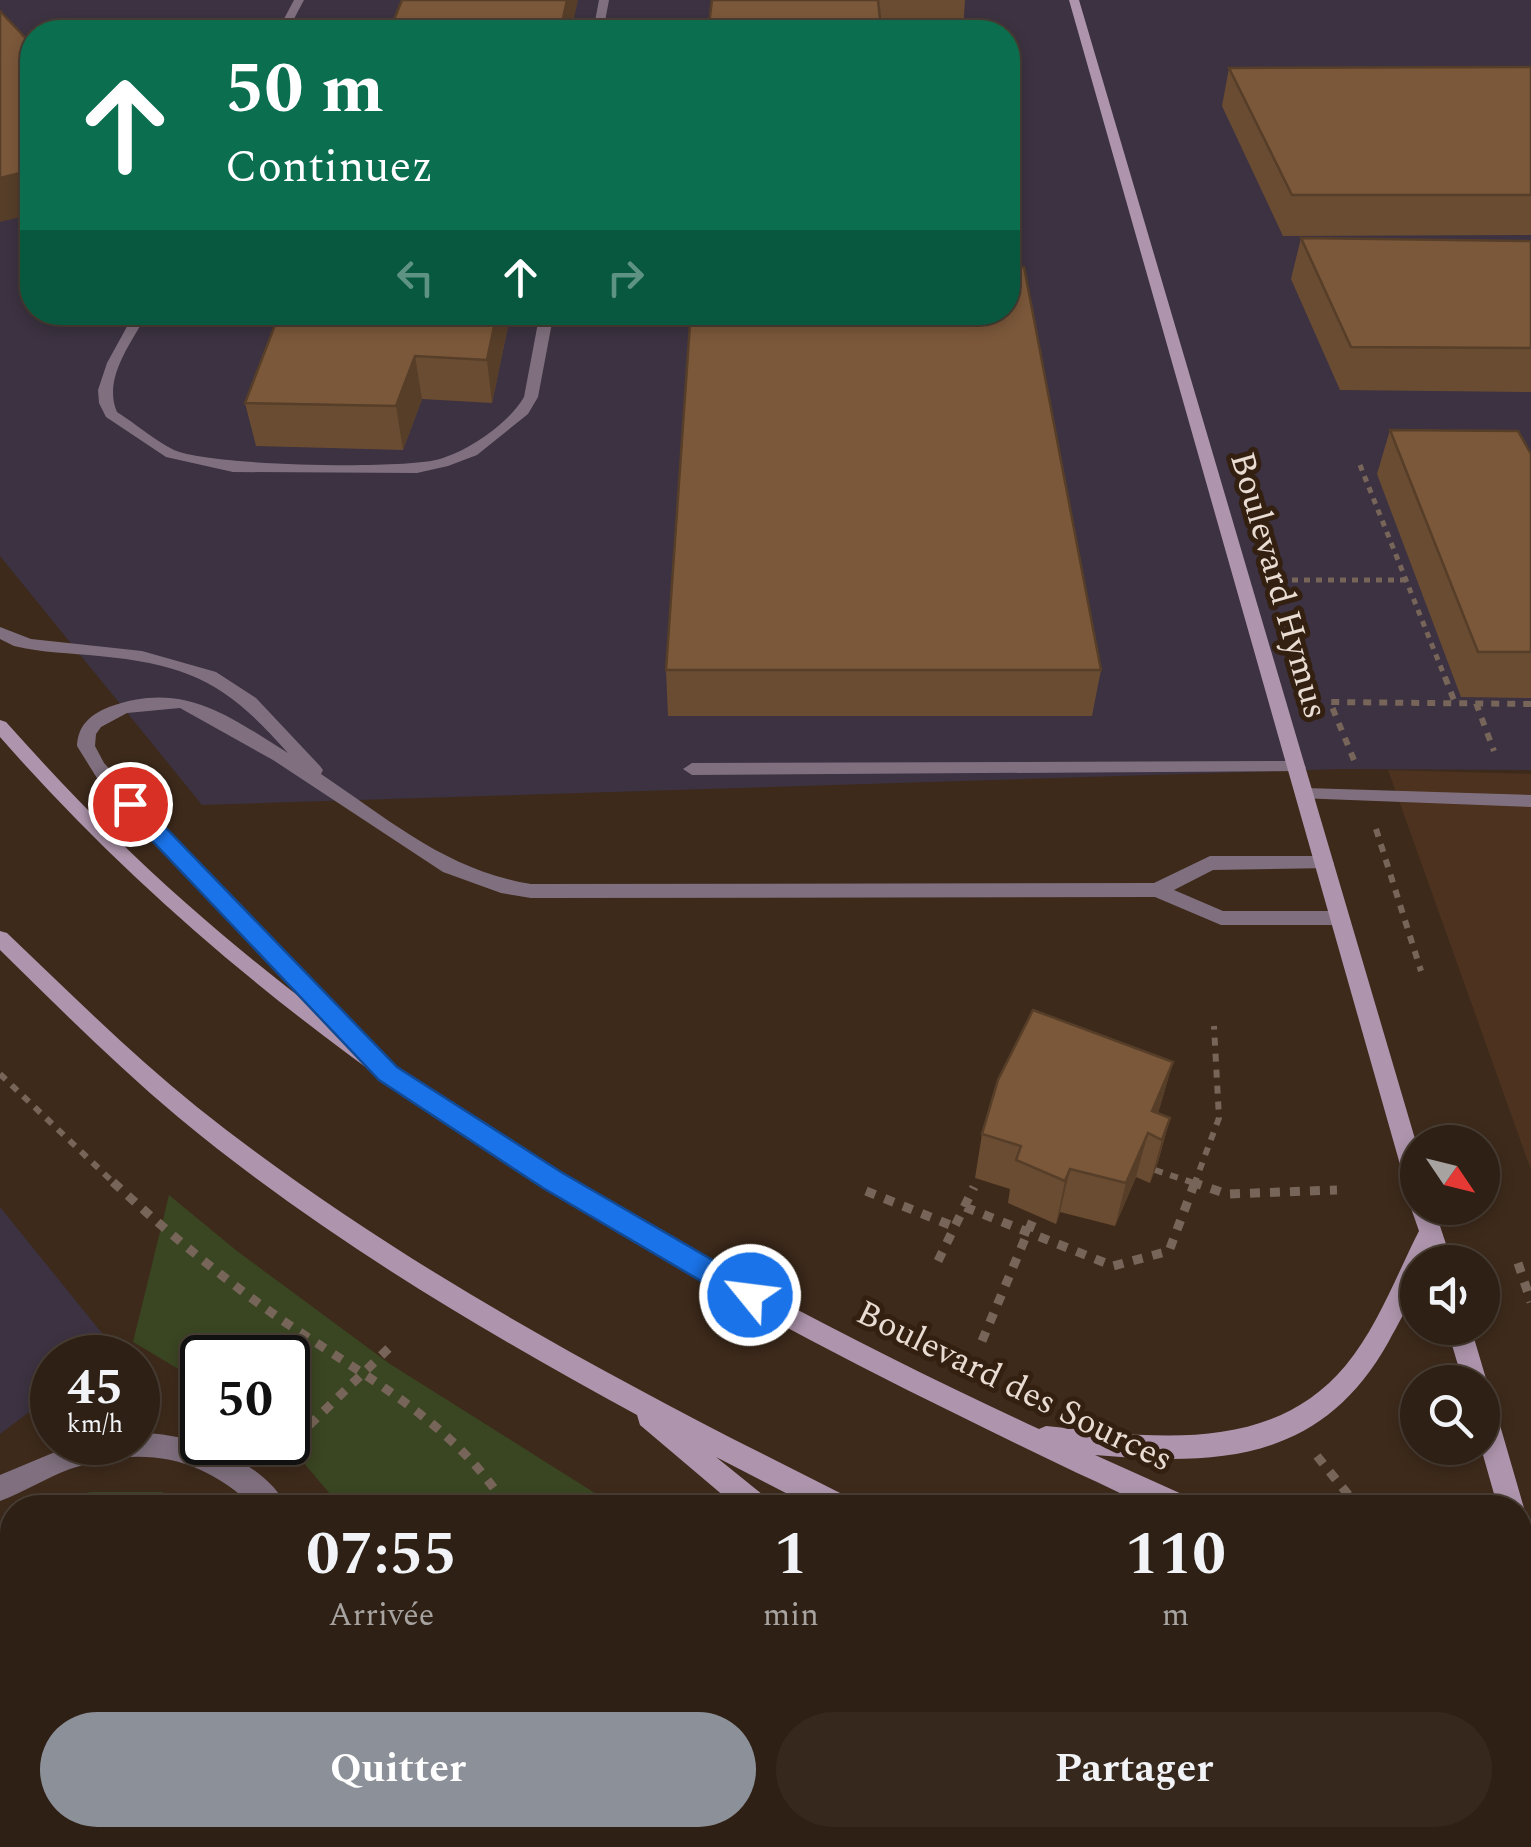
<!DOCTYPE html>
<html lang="fr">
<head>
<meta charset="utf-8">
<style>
  :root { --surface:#2e2014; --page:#36281d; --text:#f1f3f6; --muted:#a7a3a0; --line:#493e34; --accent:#8c9099 }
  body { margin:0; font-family:Spectral,serif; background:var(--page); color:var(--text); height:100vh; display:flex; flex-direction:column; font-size:38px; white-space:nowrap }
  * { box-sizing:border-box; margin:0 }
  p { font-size:32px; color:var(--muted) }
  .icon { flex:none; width:55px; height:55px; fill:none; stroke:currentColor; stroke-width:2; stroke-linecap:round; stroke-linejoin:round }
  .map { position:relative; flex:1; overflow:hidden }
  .details { position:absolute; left:0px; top:1495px; width:1532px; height:352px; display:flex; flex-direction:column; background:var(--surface); border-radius:40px 40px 0 0; box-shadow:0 5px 15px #0003,0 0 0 2px var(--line) }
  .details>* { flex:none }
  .guide { position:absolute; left:20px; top:20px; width:1000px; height:305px; border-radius:40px; box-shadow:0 5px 15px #0003,0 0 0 2px var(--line); background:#0b6e4f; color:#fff; overflow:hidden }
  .needle { width:65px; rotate:125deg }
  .tools { position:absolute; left:1400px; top:1125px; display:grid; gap:20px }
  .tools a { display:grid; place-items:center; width:100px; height:100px; border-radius:50%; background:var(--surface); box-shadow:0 5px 15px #0003,0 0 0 2px var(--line); font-size:50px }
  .speed { position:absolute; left:30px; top:1335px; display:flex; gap:20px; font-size:50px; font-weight:700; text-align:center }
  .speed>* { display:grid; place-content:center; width:130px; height:130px; border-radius:50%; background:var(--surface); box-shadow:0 5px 15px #0003,0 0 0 2px var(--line); line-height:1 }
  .speed small { font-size:25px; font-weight:400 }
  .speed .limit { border:5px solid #111; border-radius:15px; background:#fff; color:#111 }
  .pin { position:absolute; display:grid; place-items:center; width:85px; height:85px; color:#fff; margin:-42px; border:5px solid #fff; border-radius:50%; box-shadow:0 2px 10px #0007 }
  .me { position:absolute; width:110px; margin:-55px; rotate:299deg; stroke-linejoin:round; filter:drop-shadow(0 0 8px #0008) }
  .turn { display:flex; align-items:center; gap:35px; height:210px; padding:0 40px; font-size:45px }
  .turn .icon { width:130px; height:130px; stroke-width:2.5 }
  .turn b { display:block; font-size:70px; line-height:85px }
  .lanes { display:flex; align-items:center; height:95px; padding:0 40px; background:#0003; justify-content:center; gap:50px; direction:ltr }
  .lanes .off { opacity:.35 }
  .eta { display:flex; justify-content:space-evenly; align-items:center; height:170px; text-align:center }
  .eta b { font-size:60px; font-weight:700; line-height:70px }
  .primary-button { display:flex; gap:20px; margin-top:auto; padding:20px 40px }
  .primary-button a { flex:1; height:115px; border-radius:60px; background:var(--accent); color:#fff; font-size:40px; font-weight:700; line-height:115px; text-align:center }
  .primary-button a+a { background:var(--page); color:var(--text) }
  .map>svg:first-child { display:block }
  .built { fill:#4c321f }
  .industrial { fill:#3c3241; fill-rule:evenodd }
  .green { fill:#3a4522 }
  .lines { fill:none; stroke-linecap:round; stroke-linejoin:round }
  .path-far2 { stroke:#766558; stroke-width:5; stroke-dasharray:6 6; stroke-linecap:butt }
  .path-far1 { stroke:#766558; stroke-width:6; stroke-dasharray:8 8; stroke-linecap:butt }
  .path { stroke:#766558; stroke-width:9; stroke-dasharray:10 10; stroke-linecap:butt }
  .lane { fill:#80707f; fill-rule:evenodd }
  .street { fill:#80707f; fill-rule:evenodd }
  .secondary { fill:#ae95ad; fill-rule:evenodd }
  .wall { fill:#6a4c32 }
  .shaded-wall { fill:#563e29 }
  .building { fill:#7b583a; stroke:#563e29; stroke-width:2.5 }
  .route { fill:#1a73e8; stroke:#114b97; stroke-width:2.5 }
  .labels { text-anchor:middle; stroke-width:10; stroke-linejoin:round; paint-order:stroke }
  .street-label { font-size:35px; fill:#e9dcd3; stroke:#332011 }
</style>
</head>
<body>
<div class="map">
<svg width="1531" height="1847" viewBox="0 0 1531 1847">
  <rect width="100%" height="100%" fill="#3d2a1b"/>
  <!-- built -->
  <path class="built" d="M1388,770L1531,774V1170Z"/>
  <!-- industrial -->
  <path class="industrial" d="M0,0H1531V770L1341,769L202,805L0,556ZM32,32H1008V312H32Z
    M0,1207L114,1348L101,1357L52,1358V1395L0,1434Z"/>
  <!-- green -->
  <path class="green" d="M169,1195L237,1251L390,1364L617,1507H341L287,1443L288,1358H202V1383L133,1342Z
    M90,1492H162L193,1507H32Z
    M12,1521V1835H84L0,1836V1531Z
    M353,1835H1116L1134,1847H351Z"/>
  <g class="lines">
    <!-- path-far2 -->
    <path class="path-far2" d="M1360,465L1446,680
      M1292,580H1406"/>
    <!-- path-far1 -->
    <path class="path-far1" d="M1445,677L1455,703
      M1476,703L1494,751
      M1354,760L1330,702L1531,704
      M1376,829L1421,971
      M0,1074L116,1185
      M1155,1170L1200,1185
      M1194,1185L1219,1118L1214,1026"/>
    <!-- path -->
    <path class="path" d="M113,1182C166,1231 221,1277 279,1318C360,1374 455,1422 507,1508
      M1192,1182L1227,1194L1337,1190
      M866,1191L955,1227
      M965,1207L1113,1266L1169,1251L1195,1182
      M938,1261L974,1187
      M1518,1263L1531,1302
      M982,1341L1035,1215
      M295,1439L389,1348
      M1317,1456L1359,1508
      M898,1835L901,1847"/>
    <!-- lane -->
    <path class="lane" d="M294,0H304L287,32H277Z
      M599,0H609L603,32H593Z
      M135,312H148C133,341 102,378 117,412C136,424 154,440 174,450C210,466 401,470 440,459C470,450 508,424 524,397L540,312H554L538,397L528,414L477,455L448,466L417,473L233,472L166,457L106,417L99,403L98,390L107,363Z
      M0,627L31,639L142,651L216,672L256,698L320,766L323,770L321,774C390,820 446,870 531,884L1154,883L1210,856H1324L1334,863L1331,868L1213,870L1174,890L1223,911H1338L1348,918L1338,925H1221L1155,897L531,898L501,893L443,872L273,760L180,708L127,713L101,727L96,734L95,746L104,763L374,1045L377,1051L374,1057H358L100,783L77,746C78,725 90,715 109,707C183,680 227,715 288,753C227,684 192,665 99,656C71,653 42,653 14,646L0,639Z
      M1297,761L1306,767L1303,771L692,775L683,769L692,763Z
      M1305,788L1531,795V807L1298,798L1296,794L1298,790Z"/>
    <!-- street -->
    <path class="street" d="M138,1433C185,1431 267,1461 287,1508H255C201,1455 141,1445 70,1469C46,1478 24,1492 0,1501V1475L79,1442H138Z
      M177,1835H214L208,1847H171Z"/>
    <!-- secondary -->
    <path class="secondary" d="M1069,0H1079L1418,1149V1198L1410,1196L1407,1189Z
      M0,720L6,722C63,786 122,847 187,904C429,1118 746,1293 1039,1429L1046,1426C1150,1437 1271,1456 1346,1365C1378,1326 1396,1276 1419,1231L1411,1208L1415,1201L1418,1200V1208H1434L1452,1262H1418C1418,1292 1403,1315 1389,1341C1322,1462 1219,1466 1095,1455L1193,1499L1197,1508C1183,1508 1165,1510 1152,1507C1133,1501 1115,1490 1097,1482C1049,1460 1001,1436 954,1413C604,1241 259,1033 0,737Z
      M0,931L7,933C69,992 130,1053 197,1107C397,1266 624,1385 852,1499L856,1508H815L716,1457L768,1499L772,1508H738L640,1425L637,1415C477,1328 319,1234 178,1117C116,1065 58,1007 0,950Z
      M1447,1328H1471L1487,1382L1484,1390L1482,1382H1463Z
      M1482,1397L1491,1400L1495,1408L1524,1508L1520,1517V1508H1498L1481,1448Z
      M1520,1526L1531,1534V1590L1520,1583Z
      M1520,1628L1531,1632V1660L1520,1656Z
      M1520,1782L1531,1787V1817L1520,1812Z
      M1195,1835H1237L1244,1847H1202Z"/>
  </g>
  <!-- wall -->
  <path class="wall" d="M712,0H965L963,31H925Z
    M1531,67V235L1283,236L1222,106L1229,68Z
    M1301,238L1531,241V392L1340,390L1291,279Z
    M280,312H511L492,403L422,399L403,450L256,446L245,403Z
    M742,324L1101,670L1092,716H668L666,670Z
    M1390,430L1531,454V698L1461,697L1377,474Z
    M1173,1062L1158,1113L1170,1118L1158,1162L1150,1183L1136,1177L1115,1226L1060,1212L1056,1224L1008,1203L1010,1189L975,1178L982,1134Z"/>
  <!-- shaded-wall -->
  <path class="shaded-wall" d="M567,0H578L571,32H560Z
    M32,170V214L0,222V178Z
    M497,312H511L492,403L487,360Z
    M415,356L422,399L403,450L396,406Z
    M1173,1062L1160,1107L1149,1134L1148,1133L1136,1177L1115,1226L1126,1183L1152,1111Z
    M1170,1118L1158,1162L1150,1183L1162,1140Z
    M1070,1169L1060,1212L1056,1224L1065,1181Z"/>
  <!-- building -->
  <path class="building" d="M402,0H567L560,32H389Z
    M712,0H878L880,19L923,20L925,32H708Z
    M0,11L32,45V170L0,178Z
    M1531,67V195H1292L1229,68Z
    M1301,238L1531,241V348L1351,347Z
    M1008,267H1024L1101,670H666L690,324H742V312H1008Z
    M280,312H497L487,360L415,356L396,406L245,403Z
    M1390,430L1518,431L1531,454V652H1478Z
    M1033,1010L1173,1062L1152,1111L1170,1118L1162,1140L1148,1133L1126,1183L1070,1169L1065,1181L1016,1160L1021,1146L982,1134L998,1080Z"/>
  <!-- route -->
  <path class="route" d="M130,796L137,798L397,1067L561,1172L759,1287L763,1295L759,1304L750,1307L740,1304L543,1188L379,1080L122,809L119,804Z"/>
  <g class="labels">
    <!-- street labels -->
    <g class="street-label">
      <text transform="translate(1280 585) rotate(74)" y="12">Boulevard Hymus</text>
      <text transform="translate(1015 1385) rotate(26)" y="12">Boulevard des Sources</text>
    </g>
  </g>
</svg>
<div class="tools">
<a><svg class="needle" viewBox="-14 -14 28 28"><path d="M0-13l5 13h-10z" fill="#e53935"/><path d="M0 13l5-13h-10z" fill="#a7a3a0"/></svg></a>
<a><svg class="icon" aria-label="sound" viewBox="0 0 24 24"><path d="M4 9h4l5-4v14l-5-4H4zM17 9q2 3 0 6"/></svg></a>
<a><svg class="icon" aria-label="search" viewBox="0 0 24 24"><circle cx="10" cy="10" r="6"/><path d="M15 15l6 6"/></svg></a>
</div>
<div class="speed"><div>45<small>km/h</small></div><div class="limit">50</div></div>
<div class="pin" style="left:130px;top:804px;background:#d93025"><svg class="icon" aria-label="arrive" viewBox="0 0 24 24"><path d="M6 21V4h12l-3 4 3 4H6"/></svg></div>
<svg class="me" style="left:750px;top:1295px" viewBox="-20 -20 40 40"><circle r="17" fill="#1a73e8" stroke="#fff" stroke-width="3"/><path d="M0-11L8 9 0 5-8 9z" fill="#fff"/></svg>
<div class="guide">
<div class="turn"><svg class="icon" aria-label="ahead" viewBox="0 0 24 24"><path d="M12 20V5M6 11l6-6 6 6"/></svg><div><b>50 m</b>Continuez</div></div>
<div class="lanes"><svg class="icon off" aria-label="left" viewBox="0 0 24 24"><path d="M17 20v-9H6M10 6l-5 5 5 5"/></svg><svg class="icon" aria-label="ahead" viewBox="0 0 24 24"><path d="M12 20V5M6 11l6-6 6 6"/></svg><svg class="icon off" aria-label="right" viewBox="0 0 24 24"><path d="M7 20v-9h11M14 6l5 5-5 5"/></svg></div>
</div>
<section class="details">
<div class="eta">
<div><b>07:55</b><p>Arrivée</p></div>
<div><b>1</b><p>min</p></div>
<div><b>110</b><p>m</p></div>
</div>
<div class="primary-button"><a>Quitter</a><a>Partager</a></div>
</section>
</div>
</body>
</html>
